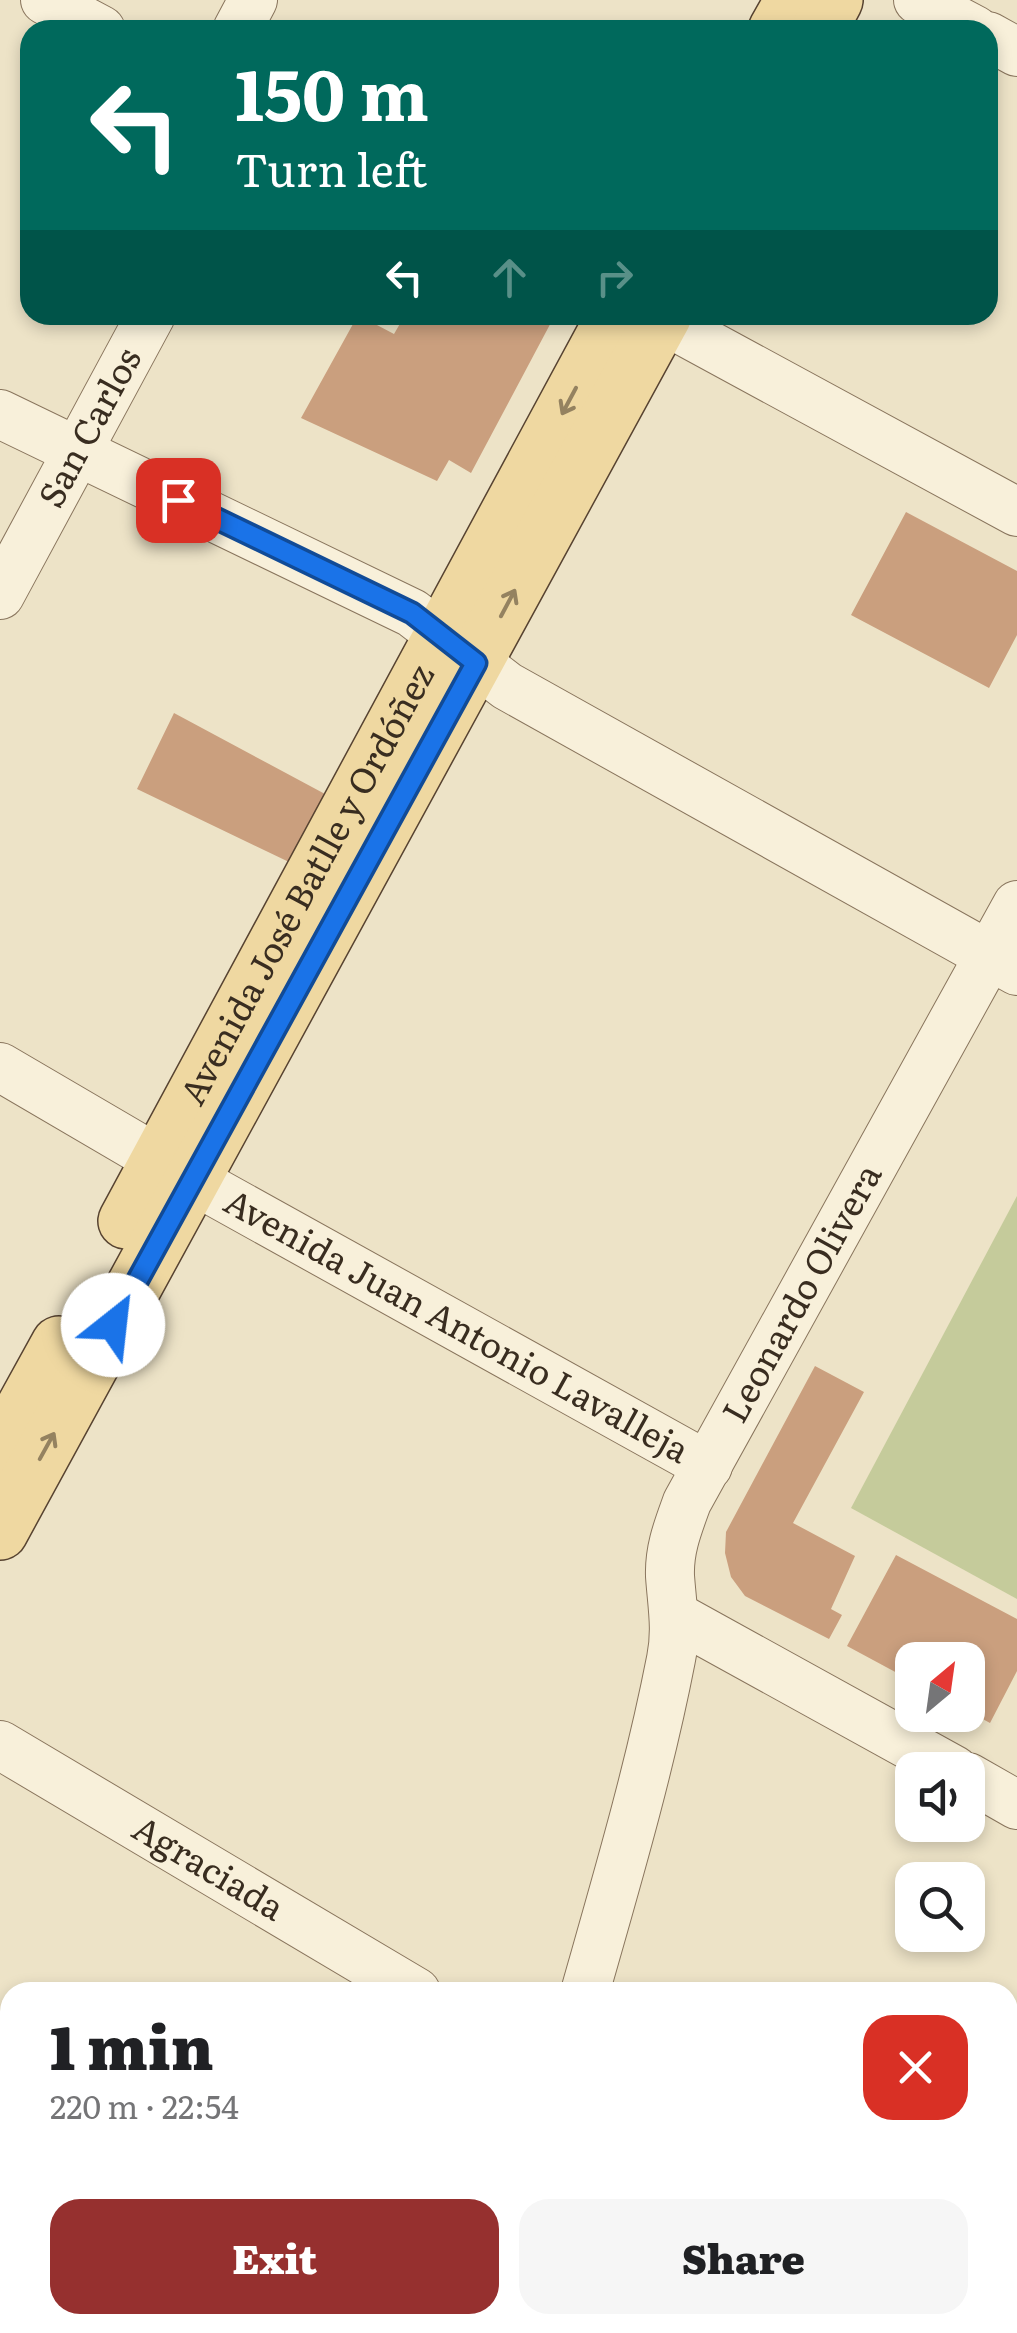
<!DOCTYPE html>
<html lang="en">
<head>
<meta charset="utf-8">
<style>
  :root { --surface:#fff; --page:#f6f6f6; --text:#202124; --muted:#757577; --accent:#96302f }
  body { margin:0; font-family:Literata,serif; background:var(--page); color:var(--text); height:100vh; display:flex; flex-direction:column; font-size:38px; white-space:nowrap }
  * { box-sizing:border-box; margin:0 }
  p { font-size:32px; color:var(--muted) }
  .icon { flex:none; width:55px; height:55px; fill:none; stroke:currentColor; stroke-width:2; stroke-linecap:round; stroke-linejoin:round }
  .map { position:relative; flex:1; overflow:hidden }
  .sheet { position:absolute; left:0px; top:1982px; width:1018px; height:352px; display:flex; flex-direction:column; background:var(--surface); border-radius:30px 30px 0 0; box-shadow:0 5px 15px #0003 }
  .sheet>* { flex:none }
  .banner { position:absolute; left:20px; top:20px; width:978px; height:305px; border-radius:30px; box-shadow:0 5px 15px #0003; background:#00695c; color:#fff; overflow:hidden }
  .needle { width:65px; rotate:29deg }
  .controls { position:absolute; left:895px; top:1642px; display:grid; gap:20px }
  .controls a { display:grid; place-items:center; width:90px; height:90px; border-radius:20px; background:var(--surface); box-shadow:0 5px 15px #0003; font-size:50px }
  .pin { position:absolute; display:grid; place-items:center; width:85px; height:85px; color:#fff; margin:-42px; border-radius:20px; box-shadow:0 5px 15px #0006 }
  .me { position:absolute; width:110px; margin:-55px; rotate:29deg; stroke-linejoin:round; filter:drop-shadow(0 0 8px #0008) }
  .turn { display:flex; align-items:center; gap:35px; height:210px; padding:0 50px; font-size:45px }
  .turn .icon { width:130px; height:130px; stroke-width:2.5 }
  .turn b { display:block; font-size:70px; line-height:85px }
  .lanes { display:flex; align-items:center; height:95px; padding:0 50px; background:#0003; justify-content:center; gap:50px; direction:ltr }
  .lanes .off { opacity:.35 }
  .round { display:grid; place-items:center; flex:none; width:105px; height:105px; border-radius:30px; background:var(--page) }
  .summary { display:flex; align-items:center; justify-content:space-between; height:170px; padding:0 50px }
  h1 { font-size:60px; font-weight:800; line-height:75px }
  .action { display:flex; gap:20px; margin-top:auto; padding:20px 50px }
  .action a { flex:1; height:115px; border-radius:30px; background:var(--accent); color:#fff; font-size:40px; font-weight:800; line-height:115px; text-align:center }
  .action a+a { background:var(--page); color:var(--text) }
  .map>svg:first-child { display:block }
  .green { fill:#c5cb9b }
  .building { fill:#ca9f7e }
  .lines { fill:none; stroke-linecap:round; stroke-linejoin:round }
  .minor-casing { stroke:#89755d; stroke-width:50 }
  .major-casing { stroke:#574331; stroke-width:58 }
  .minor { stroke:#f8f0da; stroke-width:48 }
  .major { stroke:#efd8a1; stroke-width:55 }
  .oneway { stroke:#948260 }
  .route-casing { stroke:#114b97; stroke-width:25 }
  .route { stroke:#1a73e8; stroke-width:18 }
  .labels { text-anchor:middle; stroke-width:8; stroke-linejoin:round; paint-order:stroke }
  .street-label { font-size:35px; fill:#392d20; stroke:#f5edd6 }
</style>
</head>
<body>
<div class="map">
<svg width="1017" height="2333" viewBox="0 0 1017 2333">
  <rect width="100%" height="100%" fill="#ede3c7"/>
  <!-- green -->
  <path class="green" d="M1017,1196V1599L851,1508Z"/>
  <!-- building -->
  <path class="building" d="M358,315L394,334L405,315H555L471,473L449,460L437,481L301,418Z
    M906,512L1017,571V635L989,688L851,615Z
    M174,713L325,794L289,862L137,789Z
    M815,1366L864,1392L793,1523L855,1556L831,1609L842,1615L829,1639L745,1596L731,1577L725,1553L726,1532Z
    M896,1555L1017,1619V1671L990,1723L968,1711V1660H912V1681L847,1646Z"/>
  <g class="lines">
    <defs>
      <g id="minor">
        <path d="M45,0L101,30"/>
        <path d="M918,0L975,30"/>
        <path d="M237,30L253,0"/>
        <path d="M988,36L1017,52"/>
        <path d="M654,315L1017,512"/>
        <path d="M0,414L412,613L507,686L1017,971"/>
        <path id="s1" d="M0,595L151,315"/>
        <path id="s2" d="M0,1067L193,1180L708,1466"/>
        <path d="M675,1616L954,1770"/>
        <path id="s3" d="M0,1745L416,1992"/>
        <path d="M968,1777L1017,1805"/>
        <path id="s4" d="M585,1992C616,1883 649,1772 671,1659C677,1630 672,1605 670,1576C669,1549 678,1527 687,1502L1017,905"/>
        <path d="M1008,2202L1017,2186"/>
        <path d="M0,2239L10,2244"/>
        <path d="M158,2325L173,2333"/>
        <path d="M429,2333L434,2325"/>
        <path d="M929,2333L934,2325"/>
      </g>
      <g id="major">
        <path d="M776,30L793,0"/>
        <path d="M819,30L835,0"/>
        <path id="s5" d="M126,1221L615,315"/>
        <path d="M0,1451L59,1344"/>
        <path d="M0,1532L664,315"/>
      </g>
    </defs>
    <!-- minor casing -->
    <use href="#minor" class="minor-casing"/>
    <!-- major casing -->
    <use href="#major" class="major-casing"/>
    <!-- minor -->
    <use href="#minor" class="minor"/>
    <!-- major -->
    <use href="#major" class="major"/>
  </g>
  <!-- one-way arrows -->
  <defs><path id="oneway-shaft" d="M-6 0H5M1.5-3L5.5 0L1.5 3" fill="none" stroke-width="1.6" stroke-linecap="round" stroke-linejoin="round" transform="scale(2.5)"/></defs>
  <g class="oneway">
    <use href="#oneway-shaft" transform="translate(569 401) rotate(118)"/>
    <use href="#oneway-shaft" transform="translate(508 603) rotate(-62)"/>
    <use href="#oneway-shaft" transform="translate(47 1446) rotate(-61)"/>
  </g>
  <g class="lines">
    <defs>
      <path id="route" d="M113,1325L476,663L412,613L178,500"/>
    </defs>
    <!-- route casing -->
    <use href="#route" class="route-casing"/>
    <!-- route -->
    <use href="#route" class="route"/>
  </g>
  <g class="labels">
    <!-- street labels -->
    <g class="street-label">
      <text dy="12" stroke="none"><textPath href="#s1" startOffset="190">San Carlos</textPath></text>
      <text dy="12" stroke="none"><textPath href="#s5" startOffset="382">Avenida José Batlle y Ordóñez</textPath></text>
      <text dy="12" stroke="none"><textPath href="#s4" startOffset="742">Leonardo Olivera</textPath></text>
      <text dy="12" stroke="none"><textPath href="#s2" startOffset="525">Avenida Juan Antonio Lavalleja</textPath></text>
      <text dy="12" stroke="none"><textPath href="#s3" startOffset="242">Agraciada</textPath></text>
    </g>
  </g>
</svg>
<div class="controls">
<a><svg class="needle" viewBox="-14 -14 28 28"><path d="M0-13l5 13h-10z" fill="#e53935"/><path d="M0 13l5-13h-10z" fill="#757577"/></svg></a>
<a><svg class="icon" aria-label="sound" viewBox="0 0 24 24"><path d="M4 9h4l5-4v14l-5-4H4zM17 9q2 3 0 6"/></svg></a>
<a><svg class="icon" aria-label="search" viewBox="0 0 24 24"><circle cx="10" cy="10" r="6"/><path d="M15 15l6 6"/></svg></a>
</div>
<div class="pin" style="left:178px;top:500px;background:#d93025"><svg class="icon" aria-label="arrive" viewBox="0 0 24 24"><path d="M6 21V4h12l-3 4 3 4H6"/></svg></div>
<svg class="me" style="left:113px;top:1325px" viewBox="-20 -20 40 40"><circle r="19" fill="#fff"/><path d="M0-13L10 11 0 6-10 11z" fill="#1a73e8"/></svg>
<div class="banner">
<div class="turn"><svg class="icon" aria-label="left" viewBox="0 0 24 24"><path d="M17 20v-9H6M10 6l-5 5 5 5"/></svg><div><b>150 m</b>Turn left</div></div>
<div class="lanes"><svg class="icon" aria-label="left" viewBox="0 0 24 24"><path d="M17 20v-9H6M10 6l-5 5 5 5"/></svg><svg class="icon off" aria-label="ahead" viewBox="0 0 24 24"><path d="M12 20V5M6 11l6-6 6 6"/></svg><svg class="icon off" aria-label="right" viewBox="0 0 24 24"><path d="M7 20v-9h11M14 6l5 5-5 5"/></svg></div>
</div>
<section class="sheet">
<div class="summary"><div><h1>1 min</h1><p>220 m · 22:54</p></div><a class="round" style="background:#d93025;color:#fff"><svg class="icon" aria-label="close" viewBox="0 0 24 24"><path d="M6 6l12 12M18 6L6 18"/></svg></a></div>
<div class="action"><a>Exit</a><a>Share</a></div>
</section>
</div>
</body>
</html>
